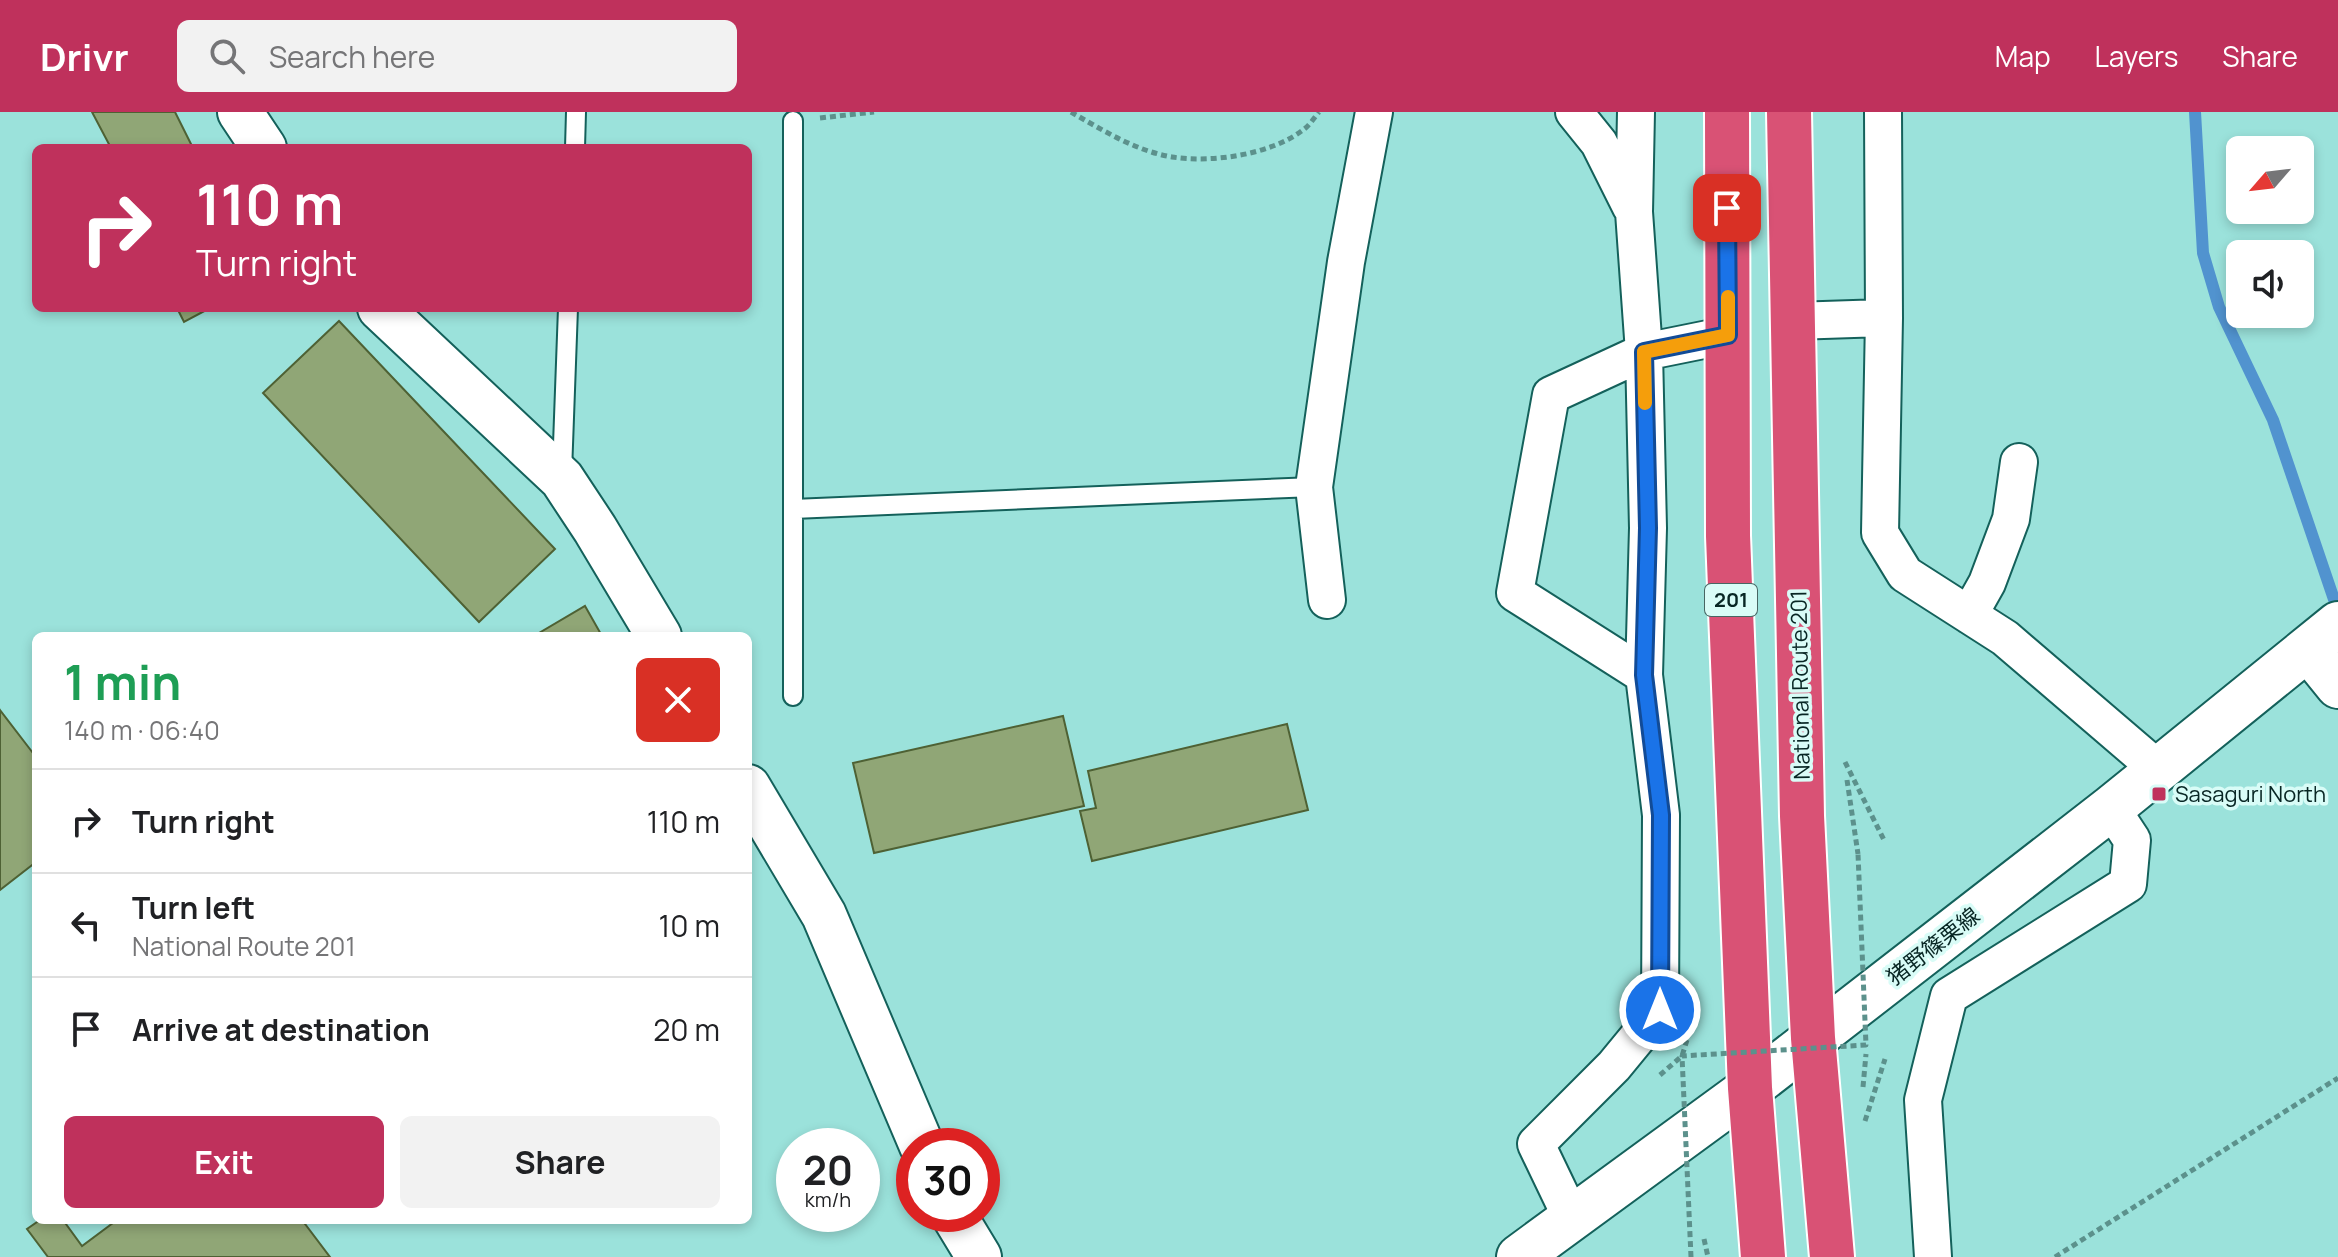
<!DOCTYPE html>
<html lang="en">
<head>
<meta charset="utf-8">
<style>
  :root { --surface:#fff; --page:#f2f2f2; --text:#202124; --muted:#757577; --line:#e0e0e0; --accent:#bf315c }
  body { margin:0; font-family:Manrope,"Noto Sans JP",sans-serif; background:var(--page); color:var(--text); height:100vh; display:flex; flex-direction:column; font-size:30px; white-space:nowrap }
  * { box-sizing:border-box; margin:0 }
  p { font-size:26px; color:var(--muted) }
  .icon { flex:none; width:44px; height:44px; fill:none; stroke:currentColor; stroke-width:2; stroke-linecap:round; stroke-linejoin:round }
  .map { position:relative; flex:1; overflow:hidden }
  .details { position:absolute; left:32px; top:520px; width:720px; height:592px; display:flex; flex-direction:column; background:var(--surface); border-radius:12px; box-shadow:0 4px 12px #0003 }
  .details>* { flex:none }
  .guide { position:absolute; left:32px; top:32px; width:720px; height:168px; border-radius:12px; box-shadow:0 4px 12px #0003; background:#bf315c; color:#fff; overflow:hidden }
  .needle { width:52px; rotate:242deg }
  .fabs { position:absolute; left:2226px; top:24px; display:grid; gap:16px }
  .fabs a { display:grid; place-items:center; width:88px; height:88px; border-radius:12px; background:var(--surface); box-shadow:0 4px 12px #0003; font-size:40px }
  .speed { position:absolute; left:776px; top:1016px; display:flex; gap:16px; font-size:40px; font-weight:700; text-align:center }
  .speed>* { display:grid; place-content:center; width:104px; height:104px; border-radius:50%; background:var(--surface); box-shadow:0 4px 12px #0003; line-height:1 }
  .speed small { font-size:20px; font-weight:400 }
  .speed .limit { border:12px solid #d22; background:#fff; color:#111 }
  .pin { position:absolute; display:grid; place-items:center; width:68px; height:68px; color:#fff; margin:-34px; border-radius:16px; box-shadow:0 4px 12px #0006 }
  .me { position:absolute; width:88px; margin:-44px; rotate:0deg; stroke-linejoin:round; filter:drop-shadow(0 0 6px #0008) }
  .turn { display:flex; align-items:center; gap:28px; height:168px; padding:0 32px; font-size:36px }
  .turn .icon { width:104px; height:104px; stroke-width:2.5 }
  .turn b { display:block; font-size:56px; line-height:68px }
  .round { display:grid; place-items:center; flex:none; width:84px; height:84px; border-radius:12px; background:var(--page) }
  .head { display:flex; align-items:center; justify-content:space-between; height:136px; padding:0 32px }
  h1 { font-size:48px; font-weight:700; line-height:60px; color:#1e9e55 }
  .primary-button { display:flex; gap:16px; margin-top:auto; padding:16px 32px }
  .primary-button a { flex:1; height:92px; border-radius:12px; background:var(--accent); color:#fff; font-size:32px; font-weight:700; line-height:92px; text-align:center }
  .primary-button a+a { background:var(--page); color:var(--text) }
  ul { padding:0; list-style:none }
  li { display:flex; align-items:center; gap:24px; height:104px; padding:0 32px; border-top:2px solid var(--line) }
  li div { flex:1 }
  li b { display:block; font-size:30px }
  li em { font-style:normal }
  header { display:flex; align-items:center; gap:48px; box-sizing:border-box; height:112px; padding:0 40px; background:var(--accent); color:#fff }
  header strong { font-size:38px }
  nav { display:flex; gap:44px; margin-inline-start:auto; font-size:28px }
  .search { width:560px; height:72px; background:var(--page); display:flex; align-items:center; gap:20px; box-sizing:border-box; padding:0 28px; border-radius:12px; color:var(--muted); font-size:30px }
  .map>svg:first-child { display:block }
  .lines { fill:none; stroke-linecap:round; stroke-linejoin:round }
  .stream { stroke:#5193cf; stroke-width:12 }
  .building { fill:#90a676; stroke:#4e6134; stroke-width:2 }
  .lane-casing { stroke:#14615b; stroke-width:22 }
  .street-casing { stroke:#14615b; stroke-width:40 }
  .secondary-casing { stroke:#14615b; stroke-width:48 }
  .highway-casing { stroke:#fff; stroke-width:48 }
  .path { stroke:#5c918c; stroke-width:5; stroke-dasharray:6 4; stroke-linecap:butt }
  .lane { stroke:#fff; stroke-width:18 }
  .street { stroke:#fff; stroke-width:36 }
  .secondary { stroke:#fff; stroke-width:44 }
  .highway { stroke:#d95275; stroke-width:44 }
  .path-bridge { stroke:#5c918c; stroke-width:5; stroke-dasharray:6 4; stroke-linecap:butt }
  .route-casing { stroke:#114b97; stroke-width:20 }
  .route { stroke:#1a73e8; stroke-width:14 }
  .slow { stroke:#f59e0b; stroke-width:14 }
  .poi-dot { fill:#bf315c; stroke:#d9fcf7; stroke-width:3 }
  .labels { text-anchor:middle; stroke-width:7; stroke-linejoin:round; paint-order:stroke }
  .shield { fill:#d9fcf7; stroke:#476663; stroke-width:2 }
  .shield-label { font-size:20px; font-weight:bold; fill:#082624 }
  .street-label { font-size:22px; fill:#082624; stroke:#d9fcf7 }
  .poi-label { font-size:22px; fill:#082624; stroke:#d9fcf7; text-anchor:start }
</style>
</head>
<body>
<header>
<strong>Drivr</strong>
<div class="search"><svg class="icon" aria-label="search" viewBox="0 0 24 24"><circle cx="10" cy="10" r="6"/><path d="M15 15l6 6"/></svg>Search here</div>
<nav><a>Map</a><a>Layers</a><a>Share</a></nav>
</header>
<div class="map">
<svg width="2338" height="1145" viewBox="0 0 2338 1145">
  <rect width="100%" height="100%" fill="#9be2db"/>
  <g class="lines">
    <!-- stream -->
    <path class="stream" d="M2195,0L2203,141L2219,195L2273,308L2338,499"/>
  </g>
  <!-- building -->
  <path class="building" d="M92,0H175L193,36H111Z
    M177,196H210L184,210Z
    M339,209L555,437L479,510L263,281Z
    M585,494L602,524H534Z
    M0,598L36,645V750L0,778Z
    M1063,604L1084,694L874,741L853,651Z
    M1287,612L1308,698L1092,749L1080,699L1096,696L1088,659Z
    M40,1108H63L82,1134L117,1108H302L330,1145H48L27,1117Z"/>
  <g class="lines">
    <defs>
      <path id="lane" d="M793,9V584
        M575,36L576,0
        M562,360L568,196
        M793,397L1314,375"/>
      <path id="street" d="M1574,0L1599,31L1631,95
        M1883,0L1884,206L1880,421L1905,462L2005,526L2159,658
        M1793,209L1884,206
        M1327,488L1314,375L1346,150L1374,0
        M1969,503L1987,471L2011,407L2019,350
        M1644,563L1515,481L1551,283L1644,240L1728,223
        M1572,1107L1536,1032L1614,954L1660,898L1661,703L1644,563L1648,416L1644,240L1634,100L1636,0
        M1933,1145L1923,988L1949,884L2128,772L2132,728L2111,696"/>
      <path id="secondary" d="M240,0L264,36
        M380,196L562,367L595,417L659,524
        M2308,537L2338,574
        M748,675L824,803L922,1034
        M953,1102L979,1145
        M1519,1145L1750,976L2111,696L2338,512"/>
      <path id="highway" d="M1727,0L1728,424L1750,976L1763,1145
        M1789,0L1802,704L1813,926L1832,1145"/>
    </defs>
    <!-- lane casing -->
    <use href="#lane" class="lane-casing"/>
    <!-- street casing -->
    <use href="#street" class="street-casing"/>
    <!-- secondary casing -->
    <use href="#secondary" class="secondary-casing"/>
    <!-- highway casing -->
    <use href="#highway" class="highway-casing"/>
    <!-- path -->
    <path class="path" d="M1071,0C1102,18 1136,39 1172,45C1212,51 1270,43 1303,18C1309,14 1314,6 1319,0
      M820,6L874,0
      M1845,650L1885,730
      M1847,668L1858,742
      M1660,963L1682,944L1687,928
      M1863,975L1866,942
      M1865,1009L1885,947
      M1704,1127L1708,1145
      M2055,1145L2338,966"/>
    <!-- lane -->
    <use href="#lane" class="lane"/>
    <!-- street -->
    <use href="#street" class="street"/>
    <!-- secondary -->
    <use href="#secondary" class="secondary"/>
    <!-- highway -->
    <use href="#highway" class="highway"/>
    <!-- path-bridge -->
    <path class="path-bridge" d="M1691,1145L1682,944L1866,933L1858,742"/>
  </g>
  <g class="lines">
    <defs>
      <path id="route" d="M1660,898L1661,703L1644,563L1648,416L1644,240L1728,223L1727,96"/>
    </defs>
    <!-- route casing -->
    <use href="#route" class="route-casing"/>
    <!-- route -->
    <use href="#route" class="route"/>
    <!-- slow -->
    <path class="slow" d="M1645,291L1644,240L1728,223V185"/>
  </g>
  <!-- markers -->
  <rect class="poi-dot" x="2151" y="674" width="16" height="16" rx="4"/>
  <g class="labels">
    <!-- shield labels -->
    <rect class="shield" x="1705" y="472" width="52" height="32" rx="6"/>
    <g class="shield-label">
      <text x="1731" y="495">201</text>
    </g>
    <!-- street labels -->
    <g class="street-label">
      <text transform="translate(1800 573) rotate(-91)" y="8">National Route 201</text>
      <text transform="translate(1933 834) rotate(-38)" y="8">猪野篠栗線</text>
    </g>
    <!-- poi labels -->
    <g class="poi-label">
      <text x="2175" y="690">Sasaguri North</text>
    </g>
  </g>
</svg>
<div class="fabs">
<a><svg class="needle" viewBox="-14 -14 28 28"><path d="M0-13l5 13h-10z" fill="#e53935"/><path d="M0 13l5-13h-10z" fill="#757577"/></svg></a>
<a><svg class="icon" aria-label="sound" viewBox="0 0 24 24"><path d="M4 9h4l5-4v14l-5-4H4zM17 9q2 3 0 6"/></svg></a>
</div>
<div class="speed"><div>20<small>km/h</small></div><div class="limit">30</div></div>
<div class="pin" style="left:1727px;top:96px;background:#d93025"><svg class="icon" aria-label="arrive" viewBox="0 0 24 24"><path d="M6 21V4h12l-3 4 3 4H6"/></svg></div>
<svg class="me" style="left:1660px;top:898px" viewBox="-20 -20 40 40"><circle r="17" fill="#1a73e8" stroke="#fff" stroke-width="3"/><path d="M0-11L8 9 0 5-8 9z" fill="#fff"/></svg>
<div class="guide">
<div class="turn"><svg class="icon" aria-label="right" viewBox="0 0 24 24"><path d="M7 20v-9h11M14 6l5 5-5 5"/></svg><div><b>110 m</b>Turn right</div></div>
</div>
<section class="details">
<div class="head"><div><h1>1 min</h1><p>140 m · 06:40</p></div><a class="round" style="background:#d93025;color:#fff"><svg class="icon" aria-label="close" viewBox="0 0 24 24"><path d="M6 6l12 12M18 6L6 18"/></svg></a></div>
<ul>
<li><svg class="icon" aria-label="right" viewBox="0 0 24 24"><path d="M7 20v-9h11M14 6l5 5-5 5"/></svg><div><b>Turn right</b></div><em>110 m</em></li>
<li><svg class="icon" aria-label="left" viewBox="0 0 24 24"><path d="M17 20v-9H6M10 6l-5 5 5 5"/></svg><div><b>Turn left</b><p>National Route 201</p></div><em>10 m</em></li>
<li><svg class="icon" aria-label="arrive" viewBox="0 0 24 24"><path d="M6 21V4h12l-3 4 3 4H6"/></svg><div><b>Arrive at destination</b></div><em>20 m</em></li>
</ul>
<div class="primary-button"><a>Exit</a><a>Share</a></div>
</section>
</div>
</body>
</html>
